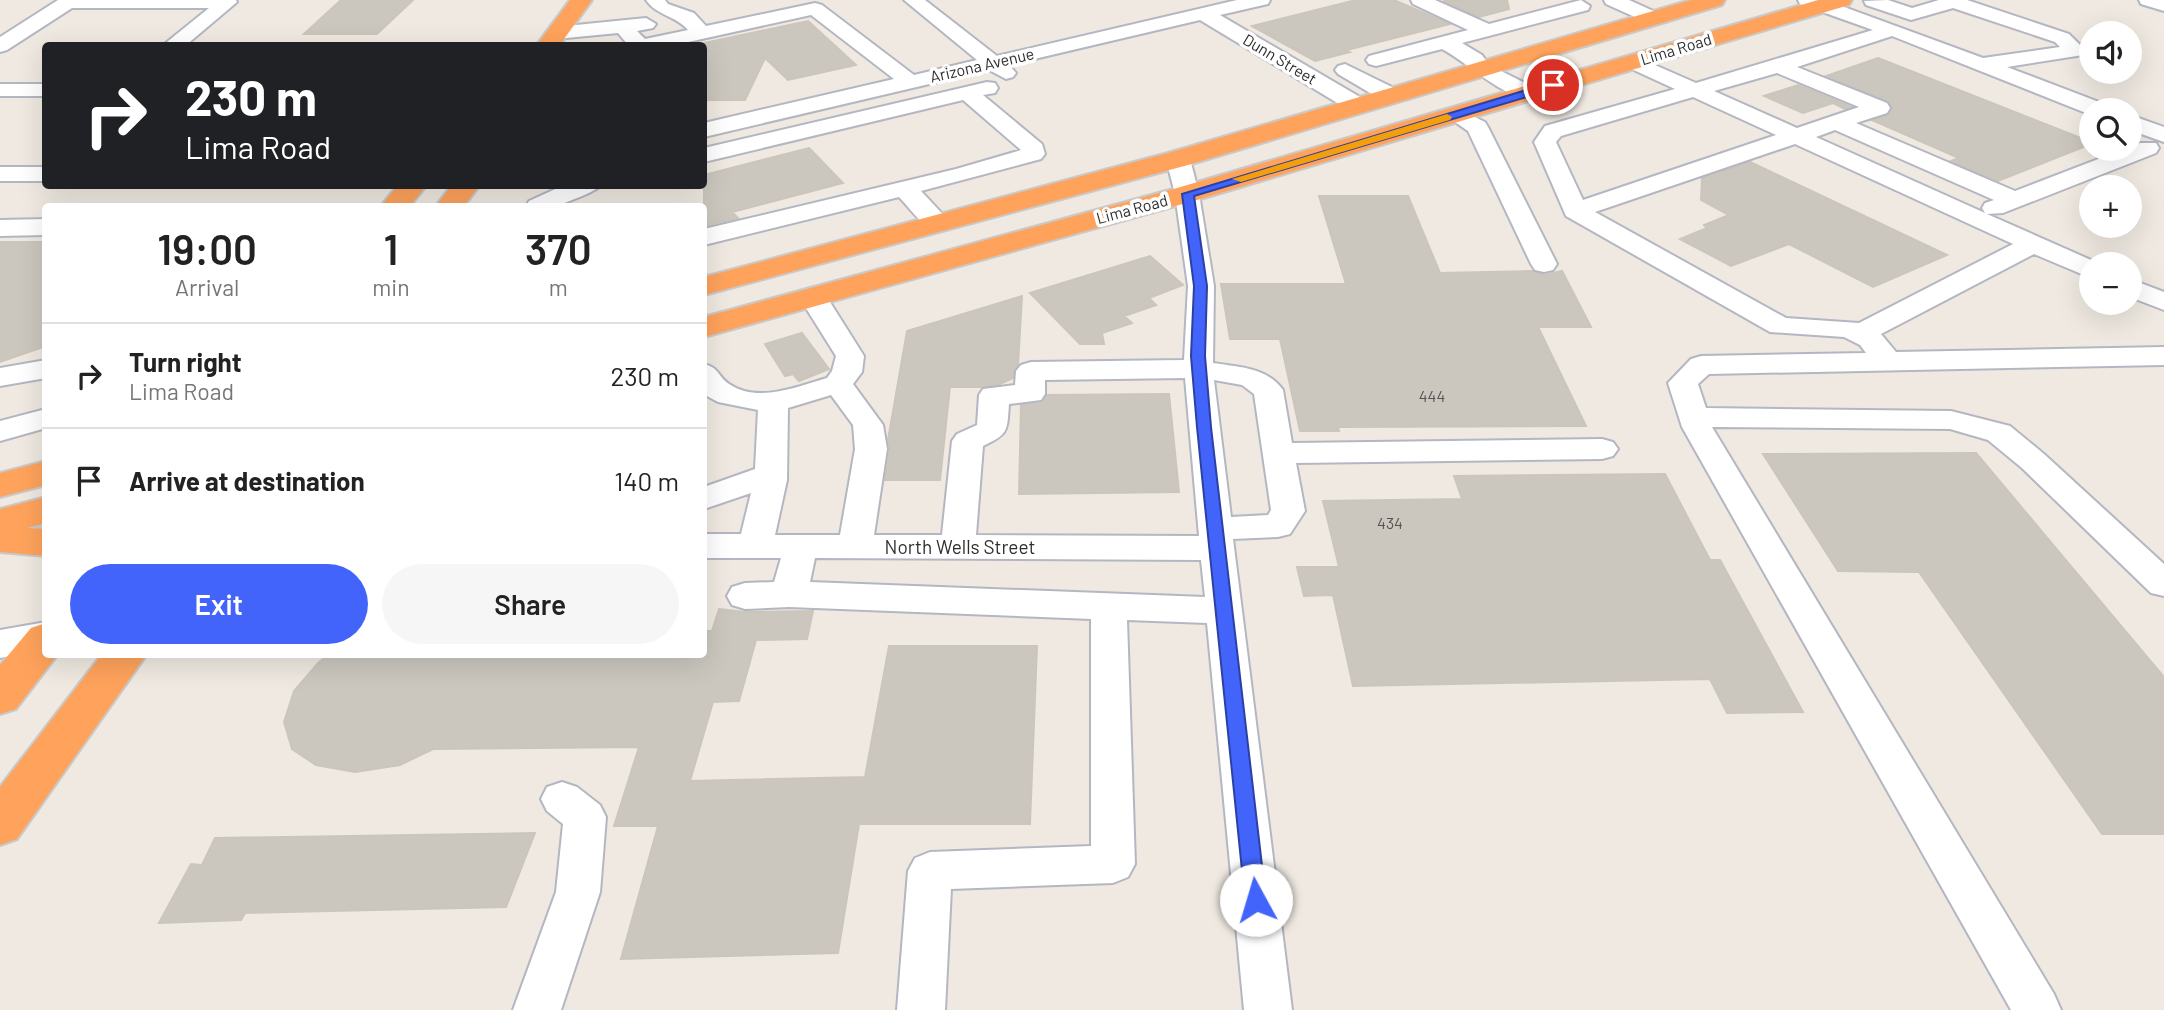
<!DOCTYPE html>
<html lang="en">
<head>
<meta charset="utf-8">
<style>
  :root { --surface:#fff; --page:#f6f6f6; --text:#222; --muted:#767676; --line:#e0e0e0; --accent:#4264fb }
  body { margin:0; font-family:Barlow,sans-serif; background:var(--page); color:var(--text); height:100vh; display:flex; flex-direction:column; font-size:26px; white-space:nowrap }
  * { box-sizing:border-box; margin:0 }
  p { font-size:23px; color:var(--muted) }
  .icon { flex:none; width:38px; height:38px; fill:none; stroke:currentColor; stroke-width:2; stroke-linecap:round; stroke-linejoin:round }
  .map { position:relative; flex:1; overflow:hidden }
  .drawer { position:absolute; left:42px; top:203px; width:665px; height:455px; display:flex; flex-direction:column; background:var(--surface); border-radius:7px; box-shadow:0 7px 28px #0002 }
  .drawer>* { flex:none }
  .top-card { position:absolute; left:42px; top:42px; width:665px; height:147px; border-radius:7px; box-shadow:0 7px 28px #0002; background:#202124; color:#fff; overflow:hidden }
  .fabs { position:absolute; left:2079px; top:21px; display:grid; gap:14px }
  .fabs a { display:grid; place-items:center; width:63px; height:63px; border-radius:50%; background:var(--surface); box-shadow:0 7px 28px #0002; font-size:35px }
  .pin { position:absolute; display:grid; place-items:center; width:60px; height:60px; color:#fff; margin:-30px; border:4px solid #fff; border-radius:50%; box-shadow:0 2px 7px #0007 }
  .me { position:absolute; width:77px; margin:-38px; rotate:354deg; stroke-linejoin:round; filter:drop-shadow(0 0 5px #0008) }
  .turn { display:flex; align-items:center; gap:24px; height:147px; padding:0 28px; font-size:32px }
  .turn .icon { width:91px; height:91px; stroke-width:2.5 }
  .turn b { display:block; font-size:49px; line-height:60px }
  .eta { display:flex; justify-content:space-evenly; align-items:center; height:119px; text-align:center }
  .eta b { font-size:42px; font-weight:600; line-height:49px }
  .primary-button { display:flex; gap:14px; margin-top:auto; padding:14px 28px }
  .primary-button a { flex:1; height:80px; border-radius:42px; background:var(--accent); color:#fff; font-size:28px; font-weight:600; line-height:80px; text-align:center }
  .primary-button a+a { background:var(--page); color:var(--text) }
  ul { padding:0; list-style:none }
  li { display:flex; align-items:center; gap:21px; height:105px; padding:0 28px; border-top:2px solid var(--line) }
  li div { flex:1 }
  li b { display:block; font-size:26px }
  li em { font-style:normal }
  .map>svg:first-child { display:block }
  .building { fill:#cbc7bf; stroke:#cbc5ba; stroke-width:2 }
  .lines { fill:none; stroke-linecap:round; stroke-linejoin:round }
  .minor-casing { stroke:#b4b7c1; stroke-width:4 }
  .highway-casing { stroke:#c9c9c9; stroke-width:4 }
  .minor { fill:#fff; fill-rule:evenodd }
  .highway { fill:#ffa35c; fill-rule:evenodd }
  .route { fill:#4264fb; stroke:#2b41a3; stroke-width:2 }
  .slow { fill:#f59e0b }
  .labels { text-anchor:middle; stroke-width:7; stroke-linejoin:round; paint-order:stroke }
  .far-street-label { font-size:16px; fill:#2e2e2e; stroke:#fff }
  .number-label { font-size:16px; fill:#555452 }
  .street-label { font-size:19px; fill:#2e2e2e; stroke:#fff }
</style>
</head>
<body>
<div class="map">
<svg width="2164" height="1010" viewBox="0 0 2164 1010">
  <rect width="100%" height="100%" fill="#efe9e1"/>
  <!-- building -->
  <path class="building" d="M341,0H413L377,34H304Z
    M1356,0H1394L1450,24L1347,50L1350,52L1315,61L1252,26Z
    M1507,0L1509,9L1479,17L1443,1Z
    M808,21L856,65L788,80L765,58L745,100H704V43Z
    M1878,58L2091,142V144L1998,181L1951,161L1959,158L1872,120L1889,114L1892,109L1889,102L1826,76Z
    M1798,85L1852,107L1845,109L1833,103L1803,113L1764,96Z
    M809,148L843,183L732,212L738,218L704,226V175Z
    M1750,162L1947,255L1873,287L1789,244L1731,266L1680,239L1707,228L1704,225L1729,215L1701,200L1702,178Z
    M1319,196H1408L1440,273L1533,271L1545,275L1562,271L1591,327H1538L1586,426L1338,427L1339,431H1300L1280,339H1230L1221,284H1346Z
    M0,242H46V346L0,362Z
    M1150,256L1183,285L1149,298L1156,305L1124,316L1132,323L1102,333L1104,344H1080L1030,293Z
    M1022,296L1018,365L1013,378L1000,384L982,387H950L940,480H885L890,449L888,440L907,331Z
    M802,333L829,369L799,381L793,374L785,376L765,344Z
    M1169,394L1179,492L1019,494L1021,405L1041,403L1047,395Z
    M1976,453L2164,677V834H2102L1919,572L1838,571L1763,454Z
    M1665,474L1710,560H1720L1803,712L1727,713L1710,679L1353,686L1333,595L1304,596L1297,567H1339L1323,501L1462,499L1454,476Z
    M719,609L745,612L813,611L807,639L756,640L739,701L713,702L690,781L865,777L889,646H1037L1030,824H859L838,953L621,959L658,826H614L639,747L433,749L400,765L355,772L316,765L292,749L284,722L294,691L319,662L330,654H704V631H712Z
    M535,833L506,907L245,913L241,920L159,923L191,864L202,865L215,838Z"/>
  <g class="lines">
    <defs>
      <path id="minor" d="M58,0H236L237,2L185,46H162L209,8H72L7,50L0,52V37Z
        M646,0H665L668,4L694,13L706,26L815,3L822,5L914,75L977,60L904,0H925L997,56L1237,0H1270L1268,4L1220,15L1365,100L1368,105L1365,110H1349L1200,20L1009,65L1016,73L1013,77L1006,79L989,70L704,137V123L894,79L811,15L670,46H629L618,33L556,39L546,33L556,27L646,18L656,24L653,28L637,31L645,39L688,30C675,15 657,16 646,0Z
        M1411,0H1435L1489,24L1581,0L1590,6L1588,10L1462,43L1482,55L1489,65L1535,88L1538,93L1535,98L1527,99C1494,91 1471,65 1442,49L1376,66L1369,64L1366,60L1369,56L1468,30L1413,4Z
        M1604,0H1629L1660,14L1663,18L1660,22H1646L1606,4Z
        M1798,0H1825L1983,58L2060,47L2055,42L1953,8L1911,20L1866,5L1864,1L1888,0L1912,8L1939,0H1967L2069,34L2086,51L2083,55L2007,67L2107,105L2110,110H2091V115L1892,36L1797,67L1887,103L1890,108L1887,113L1856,123L2015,191L2140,143H2156L2159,148L2156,153L2003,213L1987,214L2100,264H2091V278L2034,254L1881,334L1896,352L2164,347V365L1709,374L1698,384L1706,408L1951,411L2010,426L2044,454L2164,564V596L2151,593L2022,468L1988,440L1950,429L1712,427L2054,994L2061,1010H2011L1682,427L1668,383L1691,359L1701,356L1866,353L1860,345L1844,337L1770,332L1566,216L1534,142L1545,126L1675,89L1625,66L1622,62L1625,58H1639L1696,83L1873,30L1800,4ZM1777,73L1859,107L1797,128L1714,91ZM1693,97L1776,135L1583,200L1556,142L1561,136ZM1835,130L1994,200L1985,203L1982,208L1985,213L1816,137ZM1795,144L2013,244L1859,323L1786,318L1595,212Z
        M2139,0H2164V11L2141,4Z
        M1345,64L1398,90L1401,95L1398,100H1382L1338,74L1335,70L1338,66Z
        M987,82L995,83L998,88L995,93L983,95L1042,144L1045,154L1041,159L921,191L951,223L947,228C925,234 913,211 899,197L704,245V229L956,169L1021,150L963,100L704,162V148Z
        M0,84H46V96H0Z
        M1456,108L1485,122L1488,127L1557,264L1553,270L1544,272L1535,270L1531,264L1468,131L1445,115L1448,110Z
        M2130,115L2164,127V142L2130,130Z
        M1178,152L1186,154L1190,159L1199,194L1214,286L1213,363C1238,367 1267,367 1283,390L1292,443L1602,439L1613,442L1618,449L1613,456L1602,459L1296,463L1305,511L1290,534L1278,537L1233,539L1292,1010H1244L1207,623L1127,620L1135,864L1128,877L1113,883L951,889L945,1010H897L908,871L915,858L930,852L1091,846V619L789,607L745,609L732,605L727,596L732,587L745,583L774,582L781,558H704V534H741L751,493L704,509V487L755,469L758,410L718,402L705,395L704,364C720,368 717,376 729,384C758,404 798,386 827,378L832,371L836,356L799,297L803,291L813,289L823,291L864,356L862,372L853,384L883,425L887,449L874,535H942L952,441L957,434L977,425L979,395L983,389L1015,385L1016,371L1021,365L1031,362L1184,360L1188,286L1175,194L1166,159L1170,154ZM1185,378L1199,536L976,535L983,446C1009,434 1007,431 1009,404L1041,400L1045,394V380ZM1214,380L1242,385L1254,394L1271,510L1268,515L1231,517ZM831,395L853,425L855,449L840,535H775L787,480L788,408ZM815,558L1201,560L1205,597L810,582Z
        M0,167H46V181H0Z
        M562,186H600C597,191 561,205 554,206C545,208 534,207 526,206L529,201Z
        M46,219V235L0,236V220Z
        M2130,279L2164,292V310L2130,297Z
        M46,360V378L0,386V368Z
        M46,409V428L0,441V421Z
        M46,622V649L0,658V630Z
        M562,782L577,787L600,805L606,817L600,892L561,1010H513L556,892L563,824L547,811L541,799L547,787Z"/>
      <path id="highway" d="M570,0H592L559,46H536Z
        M1691,0H1725L1722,5L1188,165L704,295V277L1168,153Z
        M1818,0H1852L1849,5L1197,200L704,337V317L1177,188Z
        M397,186H426L410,206H381Z
        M451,186H479L464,206H436Z
        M46,461V485L0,497V473Z
        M46,497V523L27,528L46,529V556L0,552V509Z
        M46,623V654H58L16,709L0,714V665L31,628Z
        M102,654H147L17,839L0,845V787Z"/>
    </defs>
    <!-- minor casing -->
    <use href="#minor" class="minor-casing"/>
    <!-- highway casing -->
    <use href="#highway" class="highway-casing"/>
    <!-- minor -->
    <use href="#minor" class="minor"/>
    <!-- highway -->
    <use href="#highway" class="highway"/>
  </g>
  <!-- route -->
  <path class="route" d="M1553,82L1558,85L1557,88L1194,196L1207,286L1205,356L1211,427L1266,900L1263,907L1256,909L1248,907L1245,900L1197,427L1191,356L1194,286L1182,194Z"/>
  <!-- slow -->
  <path class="slow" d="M1447,114L1452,117L1450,120L1241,182L1232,179Z"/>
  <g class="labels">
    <!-- far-street labels -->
    <g class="far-street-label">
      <text transform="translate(1676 49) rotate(-17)" y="6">Lima Road</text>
      <text transform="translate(1280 59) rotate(31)" y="6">Dunn Street</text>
      <text transform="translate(982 65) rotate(-13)" y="6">Arizona Avenue</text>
      <text transform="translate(1132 209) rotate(-15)" y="6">Lima Road</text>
    </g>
    <!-- number labels -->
    <g class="number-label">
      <text x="1432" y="402">444</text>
      <text x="1390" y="529">434</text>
    </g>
    <!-- street labels -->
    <g class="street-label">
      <text x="960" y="554">North Wells Street</text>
    </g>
  </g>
</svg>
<div class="fabs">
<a><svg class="icon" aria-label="sound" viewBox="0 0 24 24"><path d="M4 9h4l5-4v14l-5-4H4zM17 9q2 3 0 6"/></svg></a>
<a><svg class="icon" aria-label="search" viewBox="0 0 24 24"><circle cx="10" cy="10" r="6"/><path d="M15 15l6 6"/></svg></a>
<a>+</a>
<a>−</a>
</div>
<div class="pin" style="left:1553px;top:85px;background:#d93025"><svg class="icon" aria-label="arrive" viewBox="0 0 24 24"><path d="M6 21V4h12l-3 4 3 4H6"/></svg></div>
<svg class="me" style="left:1256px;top:900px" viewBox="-20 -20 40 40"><circle r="19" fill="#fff"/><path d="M0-13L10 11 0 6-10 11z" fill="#4264fb"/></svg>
<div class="top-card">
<div class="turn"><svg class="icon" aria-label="right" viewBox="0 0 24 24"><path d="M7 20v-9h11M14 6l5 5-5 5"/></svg><div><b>230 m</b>Lima Road</div></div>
</div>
<section class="drawer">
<div class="eta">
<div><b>19:00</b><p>Arrival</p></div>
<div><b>1</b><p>min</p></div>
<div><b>370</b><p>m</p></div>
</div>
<ul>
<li><svg class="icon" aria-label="right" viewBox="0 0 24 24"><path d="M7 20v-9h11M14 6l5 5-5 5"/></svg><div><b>Turn right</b><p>Lima Road</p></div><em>230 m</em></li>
<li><svg class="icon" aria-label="arrive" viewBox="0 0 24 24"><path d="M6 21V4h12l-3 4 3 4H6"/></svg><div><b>Arrive at destination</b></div><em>140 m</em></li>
</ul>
<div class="primary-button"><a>Exit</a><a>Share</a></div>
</section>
</div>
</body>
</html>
